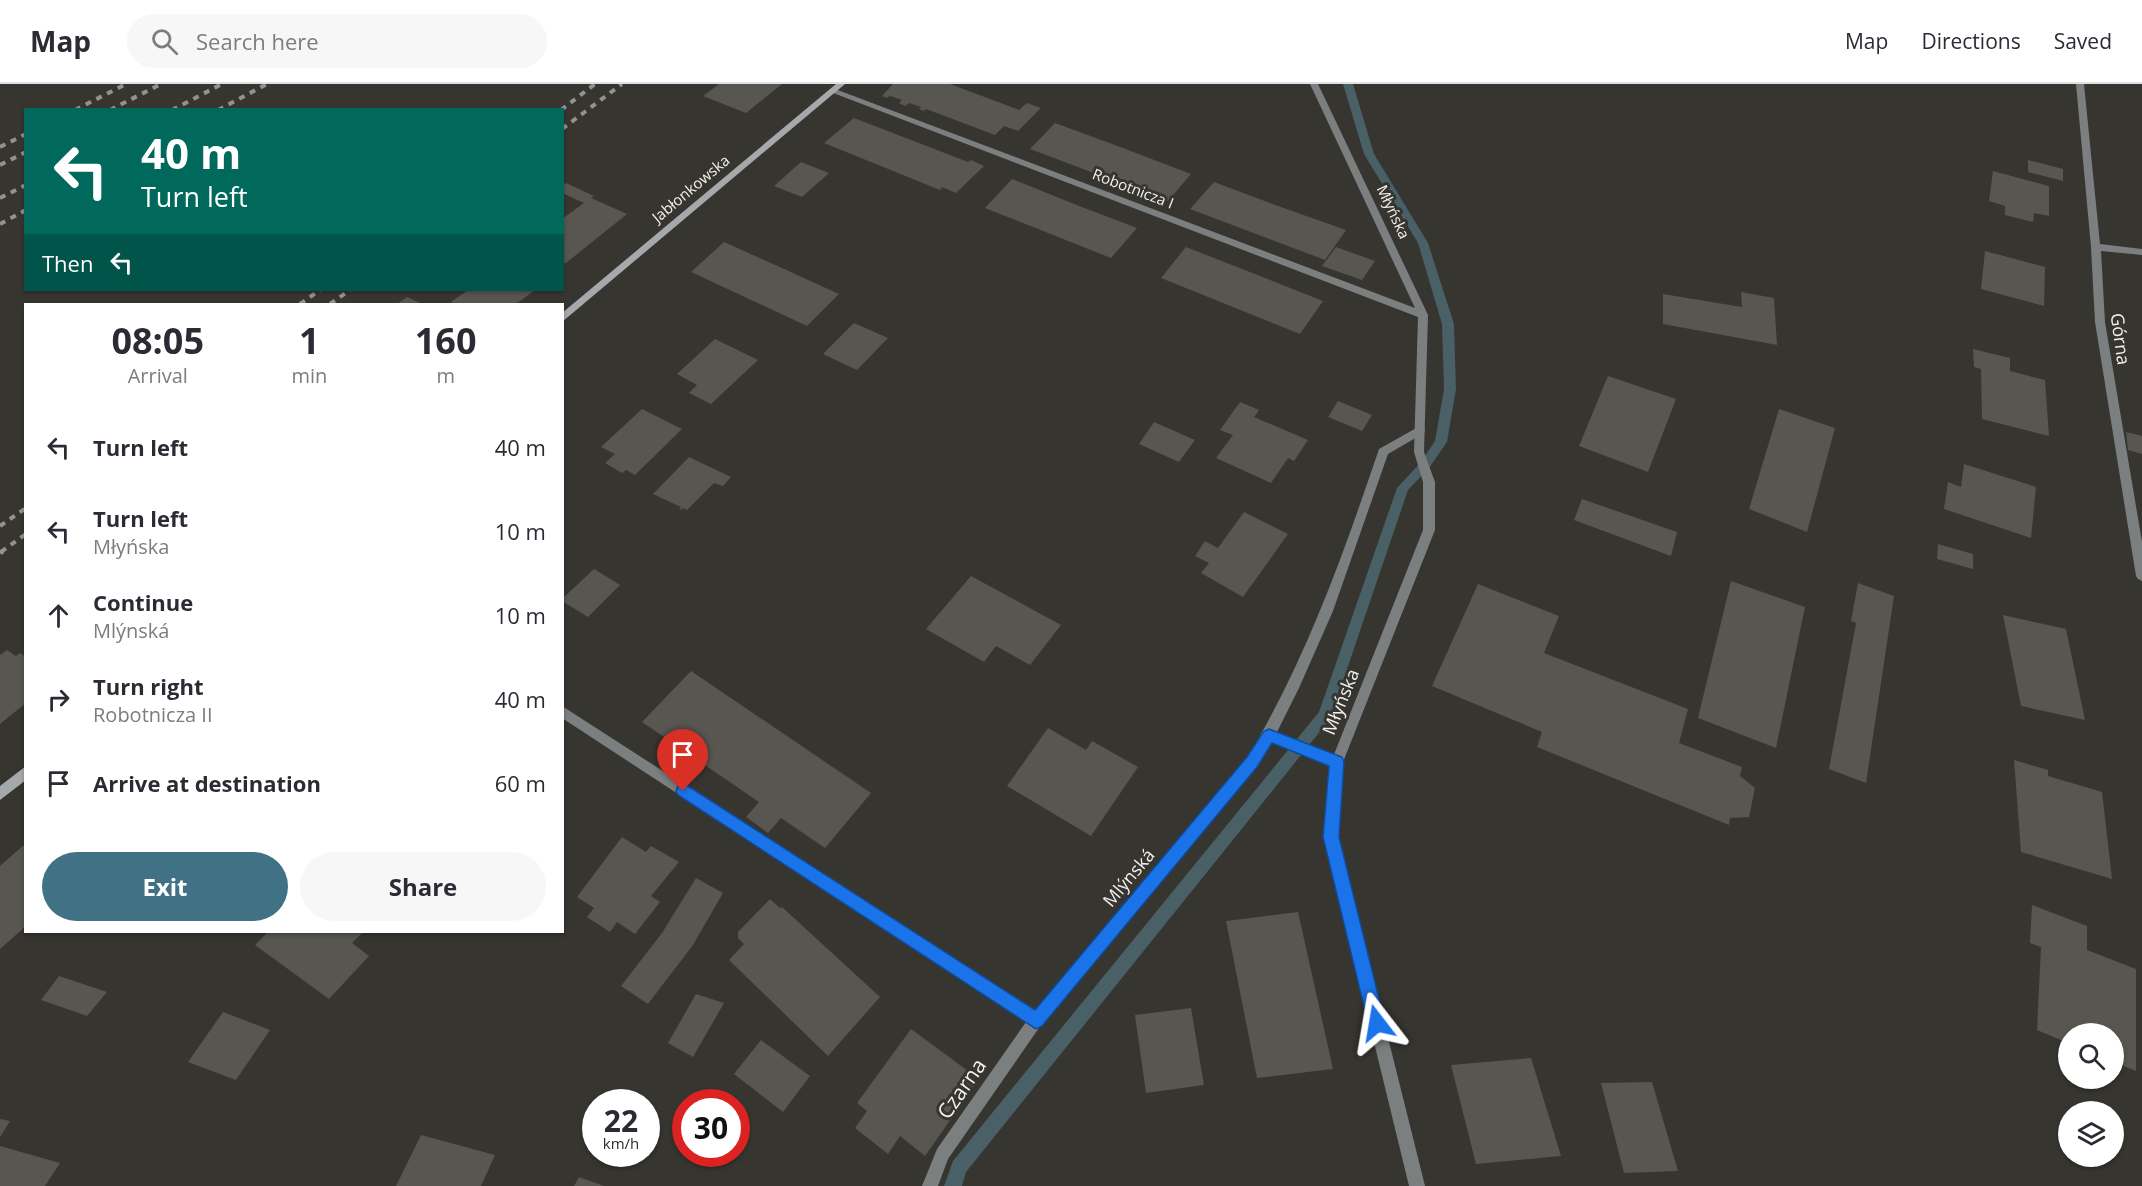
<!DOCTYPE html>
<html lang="en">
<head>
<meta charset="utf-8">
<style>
  :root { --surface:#fff; --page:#f7f7f7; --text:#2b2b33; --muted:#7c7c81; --line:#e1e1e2; --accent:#417184 }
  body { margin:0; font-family:"Open Sans",sans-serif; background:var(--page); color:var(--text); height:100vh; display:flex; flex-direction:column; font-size:22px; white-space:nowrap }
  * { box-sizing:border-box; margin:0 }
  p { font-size:20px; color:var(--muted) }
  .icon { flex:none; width:33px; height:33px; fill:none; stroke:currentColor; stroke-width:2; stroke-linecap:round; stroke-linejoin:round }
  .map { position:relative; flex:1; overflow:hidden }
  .panel { position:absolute; left:24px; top:219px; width:540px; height:630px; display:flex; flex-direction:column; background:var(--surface); border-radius:0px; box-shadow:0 2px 4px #0004 }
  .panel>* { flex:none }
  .guide { position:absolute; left:24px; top:24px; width:540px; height:183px; border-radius:0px; box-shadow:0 2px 4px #0004; background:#00695c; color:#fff; overflow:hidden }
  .tools { position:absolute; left:2058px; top:939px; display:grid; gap:12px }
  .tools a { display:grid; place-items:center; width:66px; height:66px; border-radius:50%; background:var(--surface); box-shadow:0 2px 4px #0004; font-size:30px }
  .speed { position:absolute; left:582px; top:1005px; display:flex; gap:12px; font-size:30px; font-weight:700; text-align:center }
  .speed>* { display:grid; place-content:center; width:78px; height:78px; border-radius:50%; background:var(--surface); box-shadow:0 2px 4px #0004; line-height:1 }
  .speed small { font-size:15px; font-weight:400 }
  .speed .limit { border:9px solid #d22; background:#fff; color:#111 }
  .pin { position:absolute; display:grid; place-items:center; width:51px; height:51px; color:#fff; margin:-62px -26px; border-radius:50% 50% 50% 0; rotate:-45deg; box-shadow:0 0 6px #0007 }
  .pin .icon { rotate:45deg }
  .me { position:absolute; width:66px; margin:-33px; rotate:346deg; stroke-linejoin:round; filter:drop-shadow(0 0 4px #0008) }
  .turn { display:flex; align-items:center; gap:21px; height:126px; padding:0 18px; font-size:27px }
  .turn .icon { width:78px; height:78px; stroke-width:2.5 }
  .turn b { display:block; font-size:42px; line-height:51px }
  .then { display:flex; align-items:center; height:57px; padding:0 18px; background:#0003; gap:12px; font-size:22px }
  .eta { display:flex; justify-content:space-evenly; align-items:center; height:102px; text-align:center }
  .eta b { font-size:36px; font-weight:700; line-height:42px }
  .button { display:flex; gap:12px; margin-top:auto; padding:12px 18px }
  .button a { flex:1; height:69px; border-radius:36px; background:var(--accent); color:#fff; font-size:24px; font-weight:700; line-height:69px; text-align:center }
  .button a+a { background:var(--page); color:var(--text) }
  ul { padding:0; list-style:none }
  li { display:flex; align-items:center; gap:18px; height:84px; padding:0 18px }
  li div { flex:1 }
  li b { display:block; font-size:22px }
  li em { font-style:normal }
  header { display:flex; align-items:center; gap:36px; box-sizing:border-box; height:84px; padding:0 30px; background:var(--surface); border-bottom:2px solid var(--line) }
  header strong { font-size:28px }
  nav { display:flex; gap:33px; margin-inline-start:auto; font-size:21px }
  .search { width:420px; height:54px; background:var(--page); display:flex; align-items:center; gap:15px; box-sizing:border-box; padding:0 21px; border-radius:33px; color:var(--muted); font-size:22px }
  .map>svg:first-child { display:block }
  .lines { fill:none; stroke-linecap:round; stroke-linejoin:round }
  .stream { fill:#496066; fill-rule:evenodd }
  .building { fill:#575651 }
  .service { fill:#7c7f80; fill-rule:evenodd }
  .minor { fill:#7c7f80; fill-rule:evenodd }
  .secondary { fill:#a5a9ab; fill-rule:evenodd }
  .rail-far1 { stroke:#93928e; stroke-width:4; stroke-dasharray:6 6; stroke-linecap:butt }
  .rail { stroke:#93928e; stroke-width:5; stroke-dasharray:8 8; stroke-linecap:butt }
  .route { fill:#1a73e8; stroke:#114b97; stroke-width:1.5 }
  .labels { text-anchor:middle; stroke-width:6; stroke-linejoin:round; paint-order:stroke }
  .far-street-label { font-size:15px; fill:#f2f1ee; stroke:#363530 }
  .street-label { font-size:18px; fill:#f2f1ee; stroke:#363530 }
  .near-street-label { font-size:21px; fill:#f2f1ee; stroke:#363530 }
</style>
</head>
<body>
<header>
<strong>Map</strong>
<div class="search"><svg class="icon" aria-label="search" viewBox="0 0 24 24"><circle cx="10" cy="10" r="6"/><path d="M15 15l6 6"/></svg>Search here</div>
<nav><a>Map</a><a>Directions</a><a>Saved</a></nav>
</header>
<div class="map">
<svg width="2142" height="1102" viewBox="0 0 2142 1102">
  <rect width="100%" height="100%" fill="#363530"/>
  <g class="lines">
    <!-- stream -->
    <path class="stream" d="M1343,0H1353L1374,70L1428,159L1454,240L1456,305L1447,358L1429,384L1408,406L1330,635L966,1088L962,1102H944L953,1077L1319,628L1397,404L1421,378L1435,357L1444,305L1442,240L1418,159L1364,70Z"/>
  </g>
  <!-- building -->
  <path class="building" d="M719,0H782L746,29L703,12Z
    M893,0H950L1019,26L1027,19L1041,24L1018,47L1004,42L995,51L926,25L924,27L919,25L921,23L909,19L905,22L899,19L902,16L890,12L887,14L882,12Z
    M854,34L968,78L971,76L984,82L956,109L942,103L940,106L824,59Z
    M1055,39L1115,61L1191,90L1168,117L1030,65Z
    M2028,76L2063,85V97L2028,88Z
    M801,78L829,89L802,113L774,102Z
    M1993,87L2049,102V132L2034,129L2033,138L2005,131V122L1989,117Z
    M1012,95L1074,120L1137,144L1111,174L985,124Z
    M1214,98L1278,122L1346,146L1325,176L1190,125Z
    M566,99L594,112L591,114L627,130L566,179L562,178V135L584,119L562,109V102Z
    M724,158L782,184L839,210L807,242L691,188Z
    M1186,163L1255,190L1323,217L1300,250L1161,194Z
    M1336,163L1375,177L1362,196L1322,182Z
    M1985,167L2045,183L2044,222L1981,205Z
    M468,206H535L516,220H455L451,218Z
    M1741,208L1774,214L1777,261L1663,240V210L1742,223Z
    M407,213L422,220H397Z
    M854,239L888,254L857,286L823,270Z
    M715,255L758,276L711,320L689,309L697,301L677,290Z
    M1973,265L2010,274V287L2045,296L2049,352L1982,335L1981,285L1974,283Z
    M1608,292L1676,315L1648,388L1579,362Z
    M1338,317L1372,331L1362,347L1328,333Z
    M1240,318L1259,326L1254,333L1308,356L1294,377L1288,374L1271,399L1216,374L1233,351L1220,346Z
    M642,325L682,345L635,391L626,386L622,389L605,379L615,370L601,363Z
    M1779,325L1835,344L1807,448L1749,425Z
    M1154,338L1195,356L1179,378L1139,360Z
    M2126,348L2142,352V370L2128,366Z
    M689,373L731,393L723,402L714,399L687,426L683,424L681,426L679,425L681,423L653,410Z
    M1964,380L2036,403L2031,454L1944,425L1948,398L1961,403Z
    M1582,415L1677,448L1671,472L1574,436Z
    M1244,428L1288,450L1243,513L1201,489L1209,479L1195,472L1205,457L1218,464Z
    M1938,460L1973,470V485L1937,475Z
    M594,485L620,501L588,533L562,517V515Z
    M971,492L1061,541L1030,581L996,562L984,578L926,545Z
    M1731,497L1805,523L1776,664L1698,634Z
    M1858,499L1894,512L1866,699L1829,685L1856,539L1851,537Z
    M1478,500L1559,532L1544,569L1688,625L1679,659L1742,683L1740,692L1755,704L1749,733L1730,734L1729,741L1537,663L1542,648L1432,602Z
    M2003,531L2066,545L2085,636L2021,622Z
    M7,566L16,572L20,569L26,573V619L0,640V571Z
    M691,587L871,709L825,764L781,734L768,749L746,733L759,718L642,638Z
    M1048,644L1086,666L1092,657L1138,683L1091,752L1007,702Z
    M2014,676L2048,686V692L2102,708L2112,795L2021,768Z
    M622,753L646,768L651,762L679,778L651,812L660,818L635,850L617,838L610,848L587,833L594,824L577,813Z
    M26,759V842L0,865V782Z
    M696,794L723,809L693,861L648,920L621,902L662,849Z
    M770,815L780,824L782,823L880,913L828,972L729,876L744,860L738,854V848Z
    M2032,821L2087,842V866L2136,885V987L2114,978V950H2068V959L2037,946L2041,863L2030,859Z
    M1298,828L1333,985L1257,994L1226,837Z
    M268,848H363L352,859L369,872L329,915L255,861Z
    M59,892L107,908L87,932L41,916Z
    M696,910L724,919L693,973L668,959Z
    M1191,924L1204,1001L1146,1009L1135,931Z
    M223,928L270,946L236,996L188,978Z
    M911,945L979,995L925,1072L900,1052L888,1070L855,1044L867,1027L857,1019Z
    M761,956L810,992L783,1028L734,990Z
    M1531,974L1561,1072L1476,1080L1451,981Z
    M1652,998L1678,1087L1624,1089L1601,999Z
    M0,1035L10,1037L0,1053Z
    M421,1051L495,1071L481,1102H396Z
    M0,1062L60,1079L45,1102H0Z
    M579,1093L604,1102H574Z"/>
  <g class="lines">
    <!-- service -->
    <path class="service" d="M1420,342L1424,343L1425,346L1424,349L1388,370L1333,527L1299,604L1277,648L1342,674L1343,678L1342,682L1337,684L1271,658L1257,682L1041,941L1036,943L1031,941L1029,936L1031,931L1247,674C1305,578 1342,474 1378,368L1379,365Z"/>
    <!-- minor -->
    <path class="minor" d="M1310,0H1318L1428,231L1424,368L1435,398V446L1343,678L1338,753L1425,1102H1409L1324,753L1331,678L1423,446V398L1414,368L1418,233L828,7L835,5L1415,224Z
      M2076,0H2084L2100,160L2142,165V171L2101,167L2105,238L2142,458V497L2138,495L2136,492L2095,238L2091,163Z
      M562,622L1041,931L1043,936L1041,941L948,1075L938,1102H922L937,1065L1026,938L562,634Z"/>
    <!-- secondary -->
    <path class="secondary" d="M836,0H845L562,238V229Z
      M26,682V696L0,716V702Z"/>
    <!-- rail-far1 -->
    <path class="rail-far1" d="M75,26L126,0
      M110,26L161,0
      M172,26L222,0
      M218,26L267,0
      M561,26L595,0
      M562,45L622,0
      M0,63L26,50
      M0,81L26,68
      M0,114L26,101
      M0,140L26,126
      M300,220L320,206
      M330,220L350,206
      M0,442L26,424
      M1,468L26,450"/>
    <!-- rail -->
    <path class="rail" d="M0,469L3,467"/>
  </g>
  <!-- route -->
  <path class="route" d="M1269,645L1342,673L1344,678L1339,753L1385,939L1383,945L1377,947L1371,945L1368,939L1323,753L1329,682L1272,659L1257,683L1042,942L1036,945L678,711L676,707L678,702L683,700L688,702L1035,926L1247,673L1264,647Z"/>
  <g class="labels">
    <!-- far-street labels -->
    <g class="far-street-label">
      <text transform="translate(691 105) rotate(-40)" y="5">Jabłonkowska</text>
      <text transform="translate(1133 105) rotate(21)" y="5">Robotnicza I</text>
      <text transform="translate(1393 128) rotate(65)" y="5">Młyńska</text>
    </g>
    <!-- street labels -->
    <g class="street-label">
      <text transform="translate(2120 255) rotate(82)" y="6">Górna</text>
      <text transform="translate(1341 618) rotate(-68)" y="6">Młyńska</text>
      <text transform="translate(1129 794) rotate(-50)" y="6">Mlýnská</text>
    </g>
    <!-- near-street labels -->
    <g class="near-street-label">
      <text transform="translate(962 1005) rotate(-55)" y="7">Czarna</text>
    </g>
  </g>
</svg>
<div class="tools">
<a><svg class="icon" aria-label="search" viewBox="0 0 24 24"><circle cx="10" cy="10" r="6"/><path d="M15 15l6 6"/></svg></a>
<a><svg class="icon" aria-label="layers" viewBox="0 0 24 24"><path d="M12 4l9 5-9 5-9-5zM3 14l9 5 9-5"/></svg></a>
</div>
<div class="speed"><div>22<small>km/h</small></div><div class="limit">30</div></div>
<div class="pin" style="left:683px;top:707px;background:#d93025"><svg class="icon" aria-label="arrive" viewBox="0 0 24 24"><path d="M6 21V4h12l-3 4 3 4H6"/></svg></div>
<svg class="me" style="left:1377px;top:939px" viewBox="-20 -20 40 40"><path d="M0-17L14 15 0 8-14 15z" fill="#1a73e8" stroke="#fff" stroke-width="4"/></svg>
<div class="guide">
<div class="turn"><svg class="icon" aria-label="left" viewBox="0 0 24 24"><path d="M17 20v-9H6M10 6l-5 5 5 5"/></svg><div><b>40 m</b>Turn left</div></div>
<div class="then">Then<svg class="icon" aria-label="left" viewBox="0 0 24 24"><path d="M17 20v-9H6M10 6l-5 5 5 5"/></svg></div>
</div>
<section class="panel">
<div class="eta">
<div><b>08:05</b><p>Arrival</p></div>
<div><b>1</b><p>min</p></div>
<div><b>160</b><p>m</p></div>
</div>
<ul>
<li><svg class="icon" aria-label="left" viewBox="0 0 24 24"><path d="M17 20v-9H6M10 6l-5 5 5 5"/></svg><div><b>Turn left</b></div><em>40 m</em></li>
<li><svg class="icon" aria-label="left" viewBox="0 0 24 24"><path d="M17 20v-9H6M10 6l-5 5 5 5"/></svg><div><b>Turn left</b><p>Młyńska</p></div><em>10 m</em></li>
<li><svg class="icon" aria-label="ahead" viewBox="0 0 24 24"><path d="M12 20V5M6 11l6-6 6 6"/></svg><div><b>Continue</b><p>Mlýnská</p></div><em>10 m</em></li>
<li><svg class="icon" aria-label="right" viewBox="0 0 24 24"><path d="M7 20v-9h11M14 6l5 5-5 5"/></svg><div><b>Turn right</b><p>Robotnicza II</p></div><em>40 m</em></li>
<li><svg class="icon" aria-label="arrive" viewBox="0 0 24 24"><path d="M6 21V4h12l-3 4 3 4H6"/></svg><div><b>Arrive at destination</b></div><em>60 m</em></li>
</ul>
<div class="button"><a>Exit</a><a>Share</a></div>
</section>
</div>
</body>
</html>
